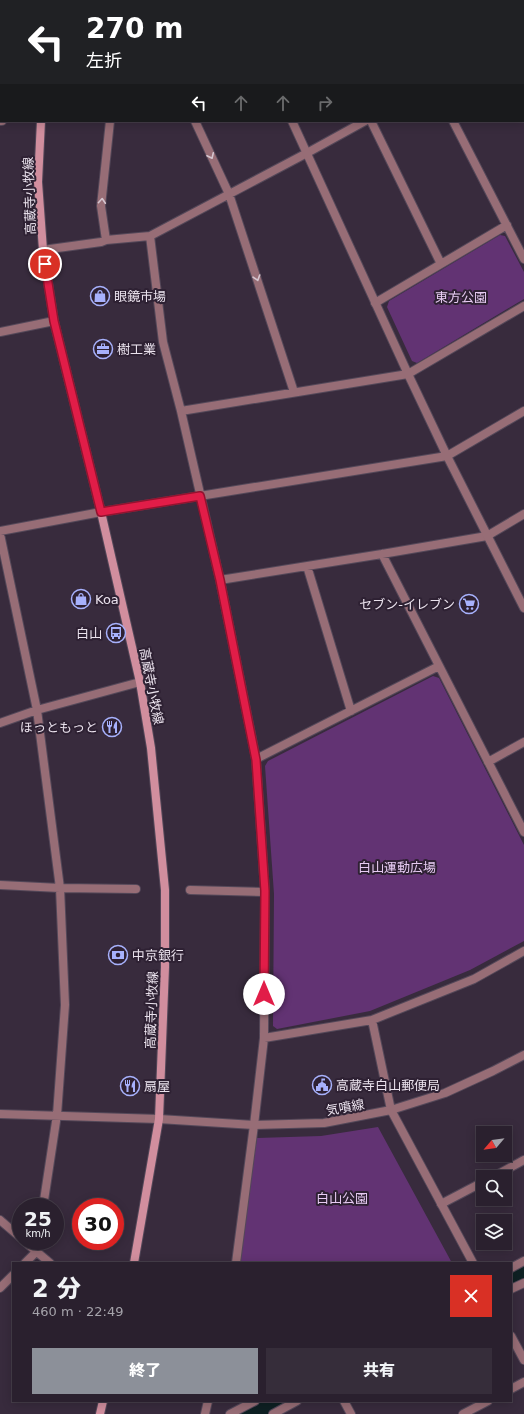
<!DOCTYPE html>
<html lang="ja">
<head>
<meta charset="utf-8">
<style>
  :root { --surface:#2a202e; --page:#362d3a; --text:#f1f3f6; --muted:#a5a3aa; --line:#463e4a; --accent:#8c9099 }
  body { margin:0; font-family:"DejaVu Sans","Noto Sans JP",sans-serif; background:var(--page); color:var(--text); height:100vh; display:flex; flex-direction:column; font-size:15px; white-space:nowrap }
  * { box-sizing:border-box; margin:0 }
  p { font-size:13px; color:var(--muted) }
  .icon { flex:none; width:22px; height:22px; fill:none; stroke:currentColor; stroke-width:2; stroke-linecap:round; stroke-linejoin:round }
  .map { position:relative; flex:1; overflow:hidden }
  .sheet { position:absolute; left:12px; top:1262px; width:500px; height:140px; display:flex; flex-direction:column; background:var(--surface); border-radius:0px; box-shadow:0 2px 10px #0003,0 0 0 1px var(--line) }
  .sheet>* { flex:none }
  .banner { position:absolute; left:0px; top:0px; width:524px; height:122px; box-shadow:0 2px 10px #0003,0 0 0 1px var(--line); background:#202124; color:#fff; overflow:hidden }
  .needle { width:26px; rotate:241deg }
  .fabs { position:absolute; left:476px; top:1126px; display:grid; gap:8px }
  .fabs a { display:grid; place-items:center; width:36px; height:36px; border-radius:0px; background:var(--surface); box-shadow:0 2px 10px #0003,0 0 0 1px var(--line); font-size:20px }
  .speed { position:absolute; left:12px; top:1198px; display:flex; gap:8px; font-size:20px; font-weight:700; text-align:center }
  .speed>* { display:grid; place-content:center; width:52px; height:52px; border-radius:50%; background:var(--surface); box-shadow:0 2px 10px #0003,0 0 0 1px var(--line); line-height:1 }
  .speed small { font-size:10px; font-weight:400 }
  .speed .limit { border:6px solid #d22; background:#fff; color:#111 }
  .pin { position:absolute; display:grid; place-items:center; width:34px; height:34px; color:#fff; margin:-17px; border:2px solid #fff; border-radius:50%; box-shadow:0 1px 4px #0007 }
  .me { position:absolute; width:44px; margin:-22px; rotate:0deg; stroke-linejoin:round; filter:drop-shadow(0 0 3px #0008) }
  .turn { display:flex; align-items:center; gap:14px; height:84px; padding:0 20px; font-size:18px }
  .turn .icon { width:52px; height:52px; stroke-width:2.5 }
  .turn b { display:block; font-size:28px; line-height:34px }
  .lanes { display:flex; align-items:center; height:38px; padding:0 20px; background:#0003; justify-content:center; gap:20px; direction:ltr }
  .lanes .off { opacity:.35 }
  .round { display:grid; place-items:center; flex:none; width:42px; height:42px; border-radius:0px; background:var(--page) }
  .head { display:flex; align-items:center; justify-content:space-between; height:68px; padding:0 20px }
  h1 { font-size:24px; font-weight:800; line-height:30px }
  .cta { display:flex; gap:8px; margin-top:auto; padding:8px 20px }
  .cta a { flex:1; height:46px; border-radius:0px; background:var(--accent); color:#fff; font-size:16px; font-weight:800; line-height:46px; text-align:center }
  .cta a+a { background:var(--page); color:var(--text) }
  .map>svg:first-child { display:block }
  .green { fill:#623373 }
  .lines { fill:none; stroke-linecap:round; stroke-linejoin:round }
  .river { stroke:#0e2023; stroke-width:22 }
  .minor-casing { stroke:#544859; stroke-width:10 }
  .tertiary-casing { stroke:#544859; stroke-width:10 }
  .secondary-casing { stroke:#544859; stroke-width:10 }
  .minor { stroke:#976d76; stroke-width:8 }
  .tertiary { stroke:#976d76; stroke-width:8 }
  .secondary { stroke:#d18e9e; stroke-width:8 }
  .oneway { stroke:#d5c5cf }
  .route-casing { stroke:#92132f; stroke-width:10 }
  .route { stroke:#e11d48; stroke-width:7 }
  .labels { text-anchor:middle; stroke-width:4; stroke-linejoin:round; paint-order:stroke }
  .street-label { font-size:13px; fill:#eae2ed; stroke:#2e2133 }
  .poi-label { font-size:13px; fill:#eae2ed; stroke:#2e2133; text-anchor:start }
  .park-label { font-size:13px; fill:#e7cbf3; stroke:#2e2133 }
</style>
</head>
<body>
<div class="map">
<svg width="524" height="1414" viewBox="0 0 524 1414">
  <rect width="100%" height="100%" fill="#382b3d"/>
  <!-- green -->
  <path class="green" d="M500,235L505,236L524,272V299L417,363L412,361L387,307L389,301Z
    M433,676L439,678L524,845V941L470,970L370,1011L277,1029L273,1026L274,894L265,766L268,761Z
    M378,1127L452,1263H239L257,1138L321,1136Z"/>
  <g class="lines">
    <!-- river -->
    <path class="river" d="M74,1L76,0
      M0,57L1,56
      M511,1280L524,1273
      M250,1414L276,1401"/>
    <defs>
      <path id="minor" d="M165,0L166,1
        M312,0L313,1
        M390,0V1
        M481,0V1
        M108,1L109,0
        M138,1L139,0
        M0,34L1,33
        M523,36H524
        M523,81L524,83
        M0,85L1,84
        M0,121H2
        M195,121L229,194L294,392
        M371,121L441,264
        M453,121L524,259
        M150,236L163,342L181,411L220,580L256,759L265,891L264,1038L254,1125L236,1263
        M106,240L101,206L110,121
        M43,250L101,242L106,240L150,236L307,153L365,121
        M375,303L507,225
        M0,332L54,321
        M181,411L408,374L524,306
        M0,531L101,512
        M0,534L37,710L60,888L65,1005L57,1115L43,1207
        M382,554L524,832
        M307,566L351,711
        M220,580L382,554L487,536L524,514
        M0,723L37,710L140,682
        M256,759L439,666
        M488,762L524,742
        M0,885L60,888L136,889
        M190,890L264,892
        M372,1020L391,1110
        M264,1038L372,1020L474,979L524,951
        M0,1114L159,1119
        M493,1177L524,1160
        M441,1204L483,1182
        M0,1220L21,1238
        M24,1241L50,1263
        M25,1263L37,1251L38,1241
        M511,1268L524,1261
        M0,1288L13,1275
        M511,1289L524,1283
        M511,1389L524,1382
        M344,1401L351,1414
        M205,1414L208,1401
        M230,1414L255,1401
        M273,1414L297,1401
        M463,1414L488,1401"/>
      <path id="tertiary" d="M238,0V1
        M292,121L408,374L447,456L524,608
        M101,512L447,456L524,411
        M391,1110L473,1263
        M159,1119L254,1125L324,1123L391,1110L445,1093L493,1071L524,1055
        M511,1336L524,1360"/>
      <path id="secondary" d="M56,1V0
        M41,121L38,182L43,250L54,321L101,512L140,682L151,748L165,890V967L159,1119L134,1263
        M100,1414L103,1401"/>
    </defs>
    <!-- minor casing -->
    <use href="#minor" class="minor-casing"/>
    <!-- tertiary casing -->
    <use href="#tertiary" class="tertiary-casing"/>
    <!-- secondary casing -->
    <use href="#secondary" class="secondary-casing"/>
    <!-- minor -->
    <use href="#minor" class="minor"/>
    <!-- tertiary -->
    <use href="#tertiary" class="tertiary"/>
    <!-- secondary -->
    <use href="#secondary" class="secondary"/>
  </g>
  <!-- one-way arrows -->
  <defs><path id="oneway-chevron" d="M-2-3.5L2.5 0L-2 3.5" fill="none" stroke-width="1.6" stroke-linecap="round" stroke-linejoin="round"/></defs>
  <g class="oneway">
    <use href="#oneway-chevron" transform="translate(211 156) rotate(65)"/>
    <use href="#oneway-chevron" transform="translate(102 201) rotate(-86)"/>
    <use href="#oneway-chevron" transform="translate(257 278) rotate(72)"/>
  </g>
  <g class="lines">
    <defs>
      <path id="route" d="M45,264L54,321L101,512L200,496L220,580L256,760L265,891L264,994"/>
    </defs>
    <!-- route casing -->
    <use href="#route" class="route-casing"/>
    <!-- route -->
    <use href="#route" class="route"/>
  </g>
  <!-- icons -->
  <defs>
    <symbol id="shop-ring" viewBox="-11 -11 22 22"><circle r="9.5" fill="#2e2133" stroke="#a7b1fc" stroke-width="1.5"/><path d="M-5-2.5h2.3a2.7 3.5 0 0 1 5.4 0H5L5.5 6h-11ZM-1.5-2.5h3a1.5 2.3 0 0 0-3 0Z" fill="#a7b1fc"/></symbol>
    <symbol id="office-ring" viewBox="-11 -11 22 22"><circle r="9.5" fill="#2e2133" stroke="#a7b1fc" stroke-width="1.5"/><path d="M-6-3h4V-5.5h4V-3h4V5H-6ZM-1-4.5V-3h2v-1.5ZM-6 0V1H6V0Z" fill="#a7b1fc"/></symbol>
    <symbol id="supermarket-ring" viewBox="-11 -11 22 22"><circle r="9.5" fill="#2e2133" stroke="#a7b1fc" stroke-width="1.5"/><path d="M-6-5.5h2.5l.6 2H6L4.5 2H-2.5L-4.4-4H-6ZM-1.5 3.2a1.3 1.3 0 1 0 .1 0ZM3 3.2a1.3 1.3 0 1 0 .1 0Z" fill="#a7b1fc"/></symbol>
    <symbol id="bus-ring" viewBox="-11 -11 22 22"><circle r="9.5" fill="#2e2133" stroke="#a7b1fc" stroke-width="1.5"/><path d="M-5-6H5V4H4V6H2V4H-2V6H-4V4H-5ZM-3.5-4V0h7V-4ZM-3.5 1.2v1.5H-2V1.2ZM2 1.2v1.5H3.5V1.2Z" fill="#a7b1fc"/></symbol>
    <symbol id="restaurant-ring" viewBox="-11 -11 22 22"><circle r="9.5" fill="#2e2133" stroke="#a7b1fc" stroke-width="1.5"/><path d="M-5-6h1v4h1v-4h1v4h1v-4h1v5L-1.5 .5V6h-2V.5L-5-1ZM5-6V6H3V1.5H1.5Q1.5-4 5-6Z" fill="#a7b1fc"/></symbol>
    <symbol id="bank-ring" viewBox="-11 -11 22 22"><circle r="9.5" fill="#2e2133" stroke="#a7b1fc" stroke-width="1.5"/><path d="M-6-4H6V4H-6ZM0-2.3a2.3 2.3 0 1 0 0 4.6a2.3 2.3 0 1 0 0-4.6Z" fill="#a7b1fc"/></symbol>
    <symbol id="civic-ring" viewBox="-11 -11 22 22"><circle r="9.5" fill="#2e2133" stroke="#a7b1fc" stroke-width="1.5"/><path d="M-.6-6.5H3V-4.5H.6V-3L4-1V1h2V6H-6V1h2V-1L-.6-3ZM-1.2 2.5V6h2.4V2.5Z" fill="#a7b1fc"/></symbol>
  </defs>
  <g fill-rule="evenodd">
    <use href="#shop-ring" x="89" y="285" width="22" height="22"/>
    <use href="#office-ring" x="92" y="338" width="22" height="22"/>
    <use href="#shop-ring" x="70" y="588" width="22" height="22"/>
    <use href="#supermarket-ring" x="458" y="593" width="22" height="22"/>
    <use href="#bus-ring" x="105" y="622" width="22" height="22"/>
    <use href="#restaurant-ring" x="101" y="716" width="22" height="22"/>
    <use href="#bank-ring" x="107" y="944" width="22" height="22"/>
    <use href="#civic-ring" x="311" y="1074" width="22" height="22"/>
    <use href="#restaurant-ring" x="119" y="1075" width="22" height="22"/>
  </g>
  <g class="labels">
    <!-- street labels -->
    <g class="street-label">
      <text transform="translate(29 196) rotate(-92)" y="5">高蔵寺小牧線</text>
      <text transform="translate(152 686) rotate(79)" y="5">高蔵寺小牧線</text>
      <text transform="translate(151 1010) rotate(-88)" y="5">高蔵寺小牧線</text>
      <text transform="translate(345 1107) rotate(-10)" y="5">気噴線</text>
    </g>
    <!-- poi labels -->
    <g class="poi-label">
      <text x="114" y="301">眼鏡市場</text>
      <text x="117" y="354">樹工業</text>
      <text x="95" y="604">Koa</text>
      <text x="455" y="609" text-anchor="end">セブン-イレブン</text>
      <text x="102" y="638" text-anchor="end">白山</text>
      <text x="98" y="732" text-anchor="end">ほっともっと</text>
      <text x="132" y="960">中京銀行</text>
      <text x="336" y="1090">高蔵寺白山郵便局</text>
      <text x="144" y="1091">扇屋</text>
    </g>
    <!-- park labels -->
    <g class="park-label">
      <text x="461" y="302">東方公園</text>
      <text x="397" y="872">白山運動広場</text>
      <text x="342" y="1203">白山公園</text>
    </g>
  </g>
</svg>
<div class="fabs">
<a><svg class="needle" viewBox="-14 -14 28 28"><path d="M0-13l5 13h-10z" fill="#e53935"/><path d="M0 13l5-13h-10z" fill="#a5a3aa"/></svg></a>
<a><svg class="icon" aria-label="search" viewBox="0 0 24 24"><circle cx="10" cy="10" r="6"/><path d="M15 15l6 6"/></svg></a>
<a><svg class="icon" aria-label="layers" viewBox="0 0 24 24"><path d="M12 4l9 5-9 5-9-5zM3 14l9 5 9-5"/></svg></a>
</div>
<div class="speed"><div>25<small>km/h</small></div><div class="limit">30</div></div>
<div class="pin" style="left:45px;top:264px;background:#d93025"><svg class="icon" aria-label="arrive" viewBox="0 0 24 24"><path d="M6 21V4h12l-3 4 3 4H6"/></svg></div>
<svg class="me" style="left:264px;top:994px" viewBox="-20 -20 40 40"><circle r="19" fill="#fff"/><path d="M0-13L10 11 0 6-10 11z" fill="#e11d48"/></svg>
<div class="banner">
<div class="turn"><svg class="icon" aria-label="left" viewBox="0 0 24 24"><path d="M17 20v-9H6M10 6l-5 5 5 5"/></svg><div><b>270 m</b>左折</div></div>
<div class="lanes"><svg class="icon" aria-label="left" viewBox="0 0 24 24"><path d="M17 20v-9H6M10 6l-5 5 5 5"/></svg><svg class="icon off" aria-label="ahead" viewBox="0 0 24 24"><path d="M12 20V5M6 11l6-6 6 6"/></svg><svg class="icon off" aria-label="ahead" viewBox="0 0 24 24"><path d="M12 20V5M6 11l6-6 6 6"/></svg><svg class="icon off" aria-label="right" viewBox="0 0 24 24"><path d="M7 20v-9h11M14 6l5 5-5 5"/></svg></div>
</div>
<section class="sheet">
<div class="head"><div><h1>2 分</h1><p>460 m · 22:49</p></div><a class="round" style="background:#d93025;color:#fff"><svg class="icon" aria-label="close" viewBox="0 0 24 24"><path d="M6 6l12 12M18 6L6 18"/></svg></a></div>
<div class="cta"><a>終了</a><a>共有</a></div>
</section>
</div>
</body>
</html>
